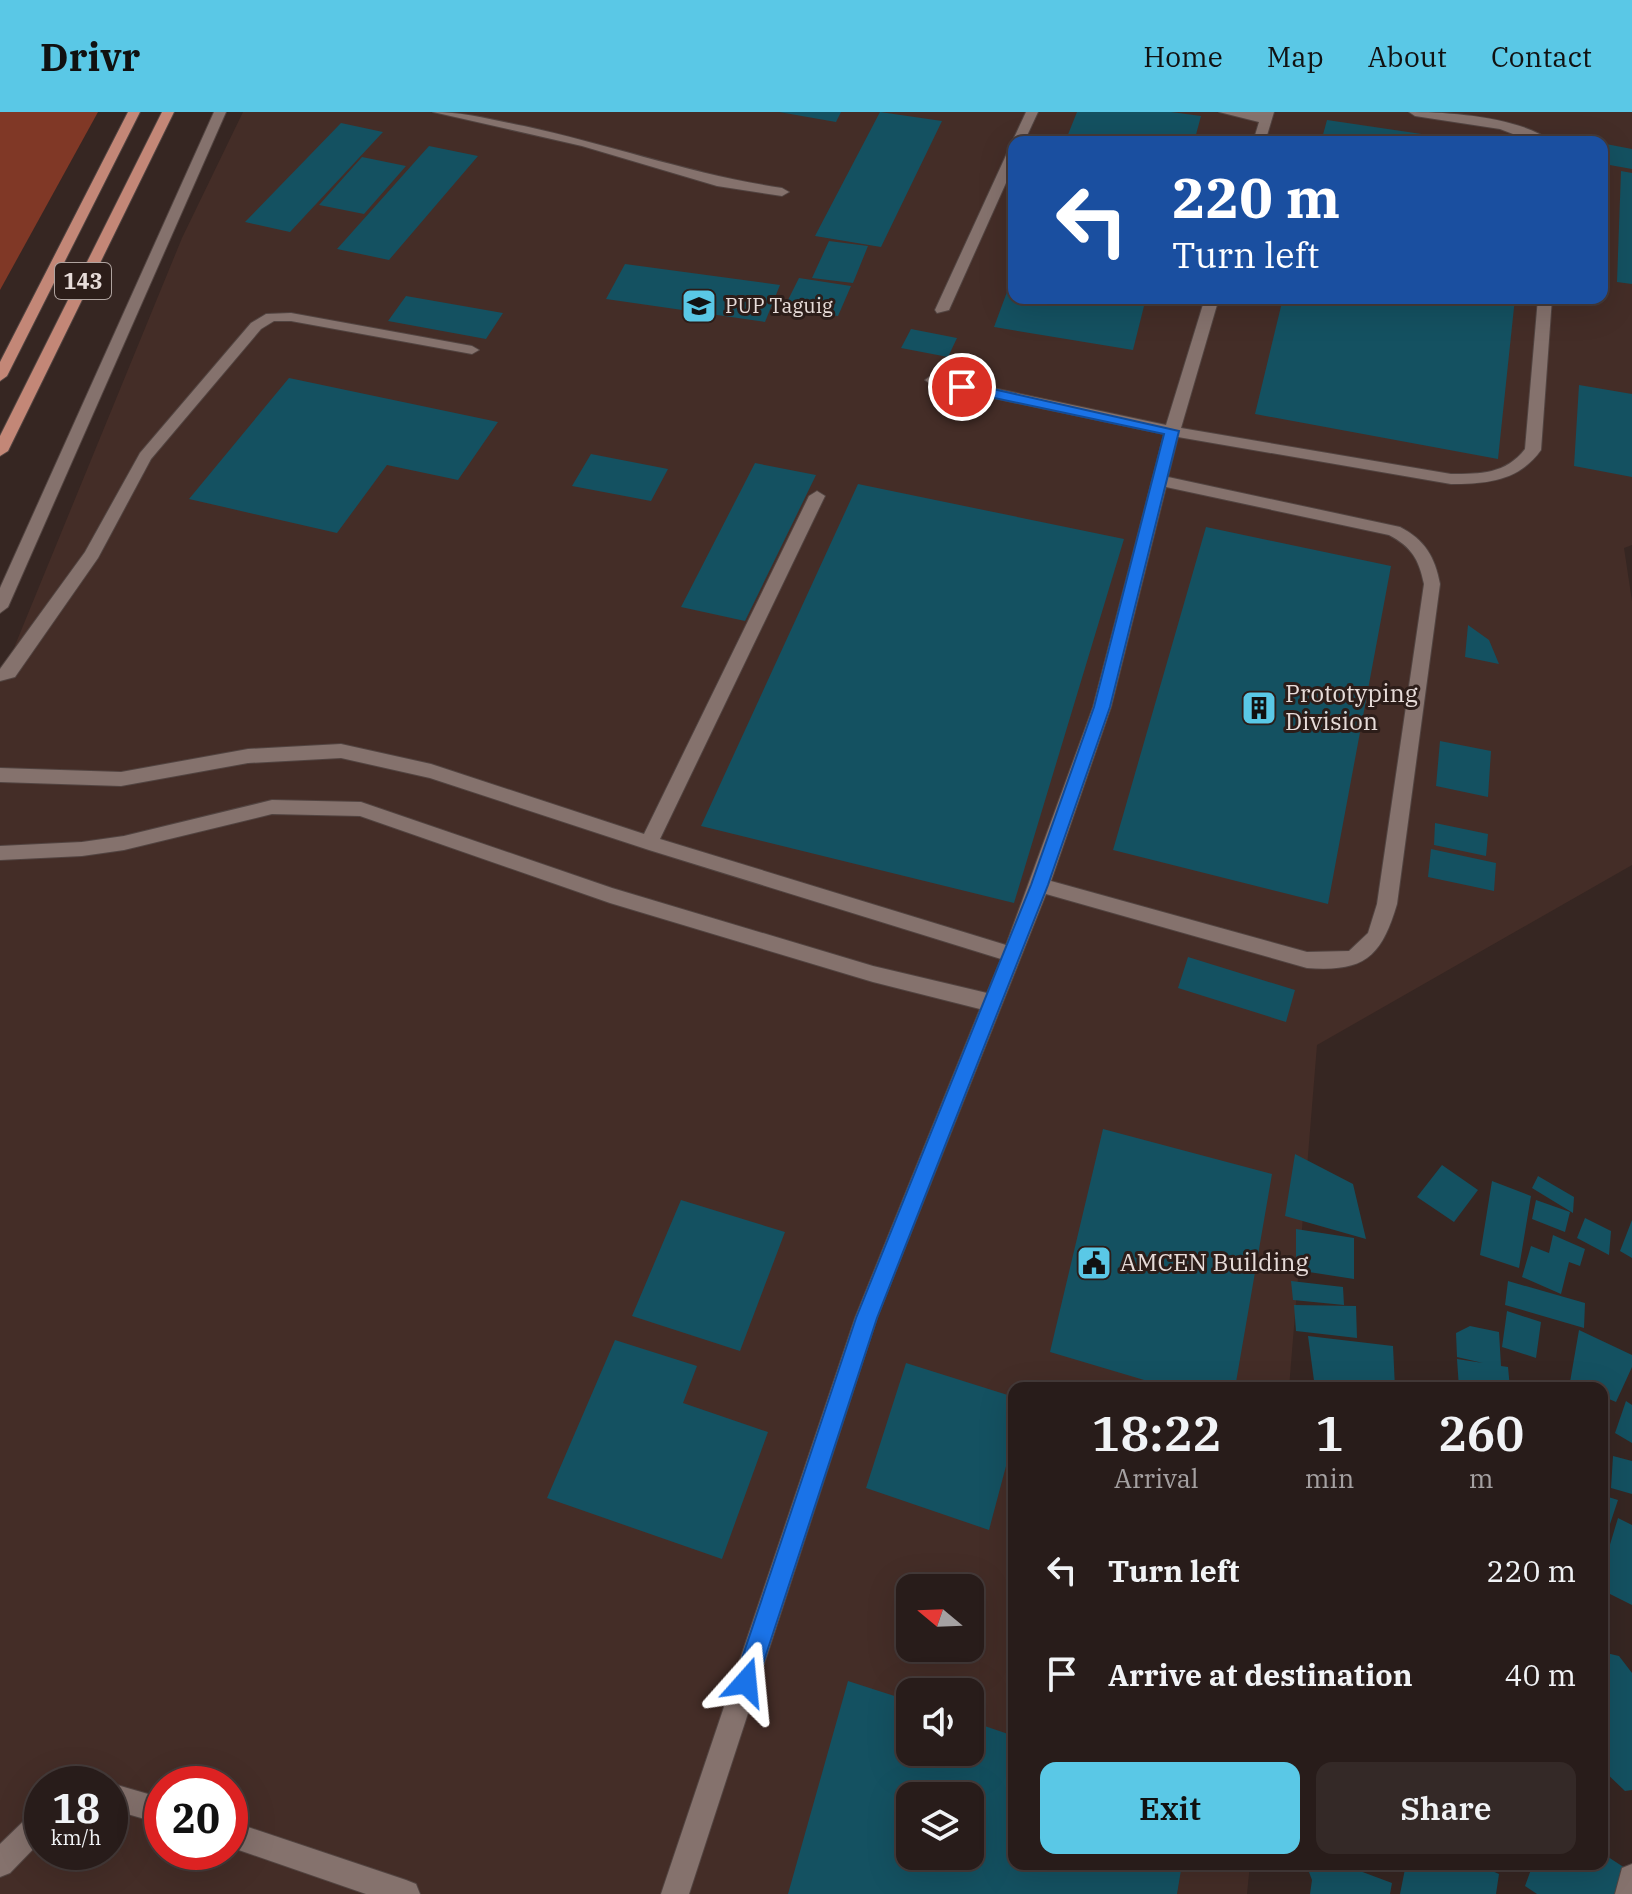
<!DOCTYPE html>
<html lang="en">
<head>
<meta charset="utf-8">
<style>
  :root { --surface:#281c1a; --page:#342927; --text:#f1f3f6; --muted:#a5a1a2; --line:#443a39; --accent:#5ac8e6 }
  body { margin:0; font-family:"IBM Plex Serif",serif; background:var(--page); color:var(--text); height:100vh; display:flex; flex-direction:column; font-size:30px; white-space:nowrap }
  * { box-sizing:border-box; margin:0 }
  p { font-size:26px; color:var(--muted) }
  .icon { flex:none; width:44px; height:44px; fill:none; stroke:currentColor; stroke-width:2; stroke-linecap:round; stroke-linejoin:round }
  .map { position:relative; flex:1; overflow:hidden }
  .drawer { position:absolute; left:1008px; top:1270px; width:600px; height:488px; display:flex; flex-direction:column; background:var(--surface); border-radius:16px; box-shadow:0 8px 32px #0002,0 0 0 2px var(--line) }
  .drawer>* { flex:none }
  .guide { position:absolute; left:1008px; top:24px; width:600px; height:168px; border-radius:16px; box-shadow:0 8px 32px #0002,0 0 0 2px var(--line); background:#1a4fa0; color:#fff; overflow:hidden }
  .needle { width:52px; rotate:289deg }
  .fabs { position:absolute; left:896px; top:1462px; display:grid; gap:16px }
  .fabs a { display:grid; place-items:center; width:88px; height:88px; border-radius:16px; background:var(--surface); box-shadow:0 8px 32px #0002,0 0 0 2px var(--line); font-size:40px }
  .speed { position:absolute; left:24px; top:1654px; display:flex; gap:16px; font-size:40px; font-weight:700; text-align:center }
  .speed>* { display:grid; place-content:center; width:104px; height:104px; border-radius:50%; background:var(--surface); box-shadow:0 8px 32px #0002,0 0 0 2px var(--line); line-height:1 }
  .speed small { font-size:20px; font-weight:400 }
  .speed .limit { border:12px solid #d22; background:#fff; color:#111 }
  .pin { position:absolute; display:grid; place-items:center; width:68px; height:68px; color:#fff; margin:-34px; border:4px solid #fff; border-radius:50%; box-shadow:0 2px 8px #0007 }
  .me { position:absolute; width:88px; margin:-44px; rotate:18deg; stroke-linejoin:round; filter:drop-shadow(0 0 6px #0008) }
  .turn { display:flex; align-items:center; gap:28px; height:168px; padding:0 32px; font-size:36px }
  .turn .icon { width:104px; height:104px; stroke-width:2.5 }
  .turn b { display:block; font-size:56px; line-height:68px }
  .eta { display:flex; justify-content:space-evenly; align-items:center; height:136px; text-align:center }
  .eta b { font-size:48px; font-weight:600; line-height:56px }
  .action { display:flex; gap:16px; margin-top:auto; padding:16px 32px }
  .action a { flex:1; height:92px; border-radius:16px; background:var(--accent); color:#111; font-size:32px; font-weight:600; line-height:92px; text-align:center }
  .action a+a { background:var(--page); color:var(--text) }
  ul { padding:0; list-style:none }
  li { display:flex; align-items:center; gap:24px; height:104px; padding:0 32px }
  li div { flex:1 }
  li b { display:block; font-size:30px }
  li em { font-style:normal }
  header { display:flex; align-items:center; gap:48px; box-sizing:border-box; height:112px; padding:0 40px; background:var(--accent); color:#111 }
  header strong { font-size:38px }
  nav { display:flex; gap:44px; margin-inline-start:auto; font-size:28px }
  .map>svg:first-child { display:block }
  .built { fill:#442d27; fill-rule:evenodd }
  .green { fill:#803826 }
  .building { fill:#145161; fill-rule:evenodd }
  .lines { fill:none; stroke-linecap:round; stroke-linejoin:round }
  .minor-casing { stroke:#524441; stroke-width:2 }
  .major-casing { stroke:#524441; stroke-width:2 }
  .minor { fill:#85726d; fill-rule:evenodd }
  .major { fill:#c38777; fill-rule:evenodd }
  .route { fill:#1a73e8; stroke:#114b97; stroke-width:2 }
  .labels { text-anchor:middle; stroke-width:6; stroke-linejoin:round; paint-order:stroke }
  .far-poi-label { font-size:20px; fill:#e7dcd9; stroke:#2c1d19; text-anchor:start }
  .shield { fill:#2c1d19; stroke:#afa39f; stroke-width:2 }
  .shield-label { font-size:22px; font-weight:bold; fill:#e7dcd9 }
  .poi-label { font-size:24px; fill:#e7dcd9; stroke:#2c1d19; text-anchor:start }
</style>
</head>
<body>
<header>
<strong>Drivr</strong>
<nav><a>Home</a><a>Map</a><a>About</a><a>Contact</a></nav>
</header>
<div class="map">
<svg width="1632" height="1782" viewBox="0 0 1632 1782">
  <rect width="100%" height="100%" fill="#362622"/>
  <!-- built -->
  <path class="built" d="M243,0H1632V433L1624,436L1632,489V753L1317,933L1289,1276H1014V1752H1250L1247,1782H0V570L182,126ZM1014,30H1602V186H1014ZM910,1476H970V1536H910ZM910,1580H970V1640H910ZM42,1672H110V1740H42ZM162,1672H230V1740H162ZM910,1684H970V1744H910Z"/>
  <!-- green -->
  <path class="green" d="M0,0H98L0,178Z"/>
  <!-- building -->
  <path class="building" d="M779,0H841L836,10Z
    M880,0L942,9L881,135L815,124Z
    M1077,0H1171L1201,4L1194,30H1065Z
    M1327,8L1462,28L1461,30H1321Z
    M341,11L383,20L290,120L245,110Z
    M1606,32L1632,37V57L1604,52Z
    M429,34L478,44L389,148L337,137Z
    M362,45L406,54L364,102L319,93Z
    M1621,59L1632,61V172L1617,170Z
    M829,129L868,134L853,171L812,166Z
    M625,152L780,173L765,210L606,187Z
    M1014,161V186H1146L1133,238L994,215Z
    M799,166L851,174L838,204L784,196Z
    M406,184L503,201L486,227L388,209Z
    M1283,186H1515L1498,347L1255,302Z
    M911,217L957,226L948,245L901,236Z
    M289,266L498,310L458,368L387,353L337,421L189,387Z
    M1579,273L1632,282V365L1574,354Z
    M591,342L668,357L651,389L572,374Z
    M755,351L816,363L745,509L681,495Z
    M858,372L1124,427L1014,791L701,714Z
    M1206,415L1391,454L1328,792L1113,738Z
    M1468,513L1489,528L1499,552L1465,545Z
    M1440,629L1491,639L1488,685L1436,674Z
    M1435,711L1488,722L1486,744L1434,733Z
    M1431,737L1496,751L1494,779L1428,765Z
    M1188,845L1295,878L1286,910L1178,876Z
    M1103,1017L1272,1062L1235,1276H1171L1050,1240Z
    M1295,1042L1353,1072L1366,1127L1285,1104Z
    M1442,1053L1478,1078L1454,1110L1417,1085Z
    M1538,1064L1574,1085L1573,1101L1532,1076Z
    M1492,1069L1531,1084L1519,1156L1480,1143Z
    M681,1088L785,1120L740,1239L632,1204Z
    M1536,1088L1570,1100L1565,1120L1532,1107Z
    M1585,1106L1611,1119L1609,1143L1577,1126Z
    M1632,1108V1146L1620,1139Z
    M1296,1117L1354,1126V1167L1296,1158Z
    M1553,1123L1585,1137L1580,1154L1569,1150L1561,1182L1522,1165L1531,1134L1549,1141Z
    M1291,1169L1343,1175L1344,1193L1293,1188Z
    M1508,1169L1585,1191L1584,1216L1505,1193Z
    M1294,1193L1356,1194L1357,1226L1296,1219Z
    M1507,1199L1541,1210L1536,1246L1502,1235Z
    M1470,1214L1499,1220L1501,1254L1508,1255L1510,1276H1459L1457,1247L1483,1251L1457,1245L1456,1221Z
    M1579,1218L1632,1243V1255L1616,1290L1602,1284V1276H1585L1570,1270Z
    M1308,1224L1393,1234L1395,1276H1315Z
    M615,1228L697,1254L683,1291L768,1320L722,1447L547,1386Z
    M906,1251L1014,1285V1324L989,1418L866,1376Z
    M1626,1289L1632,1293V1331L1615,1321Z
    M1613,1344L1632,1349V1382L1611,1376Z
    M1602,1383L1618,1388L1603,1433H1602Z
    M1618,1406L1632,1413V1493L1602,1478V1459Z
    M1602,1540L1619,1544L1632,1561V1678L1625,1679L1602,1657Z
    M848,1569L910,1589V1640H970V1609L1014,1624V1752H1182L1177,1782H788ZM910,1684H970V1744H910Z
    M1602,1741L1625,1756L1616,1782H1537L1525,1774L1533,1752H1602Z
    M1306,1752H1341L1392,1771L1390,1782H1310L1312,1768Z
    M1406,1752H1476L1499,1762L1496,1782H1400Z"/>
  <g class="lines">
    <defs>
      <path id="minor" d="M214,0H226L8,495L0,501V476Z
        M433,0C464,0 493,8 524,14C611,33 694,63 782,76L789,80L782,84L717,74L582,34Z
        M1026,0H1038L1024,30H1014L1013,33L1012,30Z
        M1219,0H1274L1265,30H1253L1259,10Z
        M1409,0C1449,0 1521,5 1552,30H1534L1500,17L1415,4Z
        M1014,35V53L949,198L937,201L935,198L1008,39Z
        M1205,186H1219L1181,316L1451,362C1480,362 1506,362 1525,337L1538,186H1552L1541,338C1519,369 1487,372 1451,372L1178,325L1168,365L1400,415C1425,428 1435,445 1440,472L1397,792C1381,846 1364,860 1307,856L1046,782L877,1206L689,1782H661L855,1206L980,897L873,870L610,791L360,704L272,702L124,738L82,744L0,748V734L82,730L124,724L272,688L361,690L612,776L873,854L987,881L1001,847L649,738L430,666L341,646L248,651L121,674L0,670V656L121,660L248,637L341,632L431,652L644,722L809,384L817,379L825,384L660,727L1006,833L1093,595L1164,322L932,273L925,268L932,263L1166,313ZM1166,375L1389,423C1412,435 1419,448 1424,472L1377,792L1368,821L1349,839L1307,840L1051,769L1111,595Z
        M291,201L472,234L479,238L472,242L291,209H274L261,217L151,347L98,446L15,565L0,569V557L85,440L140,341L251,211L266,202Z
        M110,1671L162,1686V1712L110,1697V1672H107Z
        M42,1696V1728L10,1761L0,1765V1732L33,1700Z
        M230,1709L406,1768L416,1772L420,1782H366L230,1735Z
        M1632,1752V1782H1615L1622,1756Z"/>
      <path id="major" d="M128,0H140L7,264L0,269V250Z
        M162,0H174L8,339L0,344V324Z"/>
    </defs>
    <!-- minor casing -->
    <use href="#minor" class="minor-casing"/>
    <!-- major casing -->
    <use href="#major" class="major-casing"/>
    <!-- minor -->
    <use href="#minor" class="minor"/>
    <!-- major -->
    <use href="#major" class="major"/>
  </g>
  <!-- route -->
  <path class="route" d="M962,270L1179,319L1110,595L1048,773L877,1206L757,1570L754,1578L746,1581L738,1578L734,1570L856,1206L1031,773L1094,595L1164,322L957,278V272Z"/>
  <!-- icons -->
  <defs>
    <symbol id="university-square" viewBox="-11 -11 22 22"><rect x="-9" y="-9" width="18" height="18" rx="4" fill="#5ac8e6" stroke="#2c1d19"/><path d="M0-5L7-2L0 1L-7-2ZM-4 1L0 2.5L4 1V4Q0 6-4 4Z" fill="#111"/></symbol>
    <symbol id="building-square" viewBox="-11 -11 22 22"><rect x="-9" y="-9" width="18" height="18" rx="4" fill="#5ac8e6" stroke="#2c1d19"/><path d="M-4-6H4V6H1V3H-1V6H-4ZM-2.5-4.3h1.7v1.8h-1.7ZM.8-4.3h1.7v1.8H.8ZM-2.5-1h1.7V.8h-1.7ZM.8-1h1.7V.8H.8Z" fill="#111"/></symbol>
    <symbol id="civic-square" viewBox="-11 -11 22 22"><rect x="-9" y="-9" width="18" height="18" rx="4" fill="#5ac8e6" stroke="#2c1d19"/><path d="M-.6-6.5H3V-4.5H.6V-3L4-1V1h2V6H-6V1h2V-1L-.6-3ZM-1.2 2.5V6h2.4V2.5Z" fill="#111"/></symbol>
  </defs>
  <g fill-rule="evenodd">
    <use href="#university-square" x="679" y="174" width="40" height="40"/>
    <use href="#building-square" x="1239" y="576" width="40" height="40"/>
    <use href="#civic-square" x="1074" y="1131" width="40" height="40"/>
  </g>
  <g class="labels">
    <!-- far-poi labels -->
    <g class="far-poi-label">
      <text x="725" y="201">PUP Taguig</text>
    </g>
    <!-- shield labels -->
    <rect class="shield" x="55" y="151" width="56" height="36" rx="6"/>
    <g class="shield-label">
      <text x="83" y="177">143</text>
    </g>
    <!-- poi labels -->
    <g class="poi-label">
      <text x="1285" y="590">Prototyping<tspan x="1285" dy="28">Division</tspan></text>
      <text x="1120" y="1159">AMCEN Building</text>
    </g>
  </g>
</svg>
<div class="fabs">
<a><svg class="needle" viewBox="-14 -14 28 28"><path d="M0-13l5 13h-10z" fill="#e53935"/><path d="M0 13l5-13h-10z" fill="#a5a1a2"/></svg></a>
<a><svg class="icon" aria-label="sound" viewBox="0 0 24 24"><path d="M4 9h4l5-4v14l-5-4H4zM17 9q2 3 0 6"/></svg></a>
<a><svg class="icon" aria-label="layers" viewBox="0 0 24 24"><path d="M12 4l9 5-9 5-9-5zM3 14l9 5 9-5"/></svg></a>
</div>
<div class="speed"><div>18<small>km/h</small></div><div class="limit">20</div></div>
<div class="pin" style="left:962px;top:275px;background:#d93025"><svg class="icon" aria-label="arrive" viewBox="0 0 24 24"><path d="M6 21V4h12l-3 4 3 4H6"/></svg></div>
<svg class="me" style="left:746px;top:1570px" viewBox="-20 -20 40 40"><path d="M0-17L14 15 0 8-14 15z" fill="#1a73e8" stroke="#fff" stroke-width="4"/></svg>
<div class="guide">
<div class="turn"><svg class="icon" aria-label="left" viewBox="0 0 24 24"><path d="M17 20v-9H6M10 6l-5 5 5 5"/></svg><div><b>220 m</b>Turn left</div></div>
</div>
<section class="drawer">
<div class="eta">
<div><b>18:22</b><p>Arrival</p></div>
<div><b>1</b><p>min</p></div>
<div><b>260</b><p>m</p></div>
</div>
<ul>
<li><svg class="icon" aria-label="left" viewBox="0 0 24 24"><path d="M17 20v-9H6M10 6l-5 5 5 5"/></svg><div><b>Turn left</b></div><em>220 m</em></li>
<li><svg class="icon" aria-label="arrive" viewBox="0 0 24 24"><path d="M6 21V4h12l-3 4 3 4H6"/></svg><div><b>Arrive at destination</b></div><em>40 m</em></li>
</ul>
<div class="action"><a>Exit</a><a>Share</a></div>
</section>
</div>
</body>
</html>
